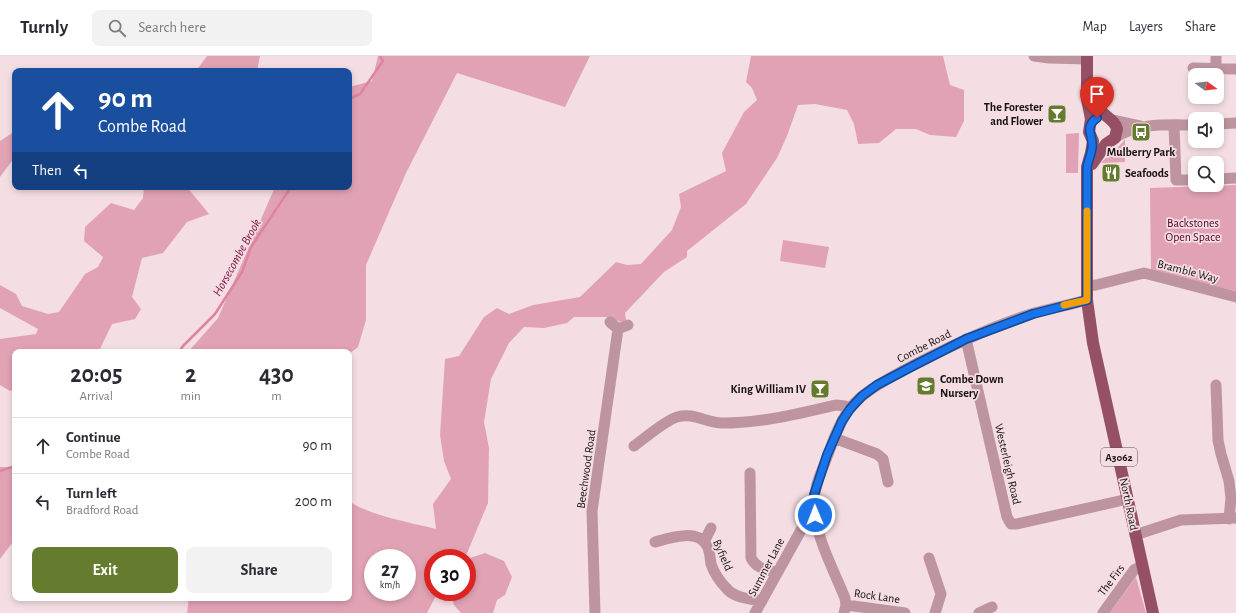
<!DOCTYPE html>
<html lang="en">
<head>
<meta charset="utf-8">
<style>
  :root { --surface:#fff; --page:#f2f2f3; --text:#2b2b33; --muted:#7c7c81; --line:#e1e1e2; --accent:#657c2e }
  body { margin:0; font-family:"Alegreya Sans",sans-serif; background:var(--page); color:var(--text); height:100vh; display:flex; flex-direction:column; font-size:15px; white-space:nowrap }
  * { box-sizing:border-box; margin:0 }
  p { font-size:13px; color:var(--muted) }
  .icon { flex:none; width:22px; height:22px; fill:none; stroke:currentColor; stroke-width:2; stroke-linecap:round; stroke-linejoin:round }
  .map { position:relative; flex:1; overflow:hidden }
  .details { position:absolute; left:12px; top:293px; width:340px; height:252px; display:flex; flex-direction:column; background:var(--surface); border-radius:8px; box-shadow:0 2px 6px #0003 }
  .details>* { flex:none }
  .banner { position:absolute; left:12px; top:12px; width:340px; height:122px; border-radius:8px; box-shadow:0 2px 6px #0003; background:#1a4fa0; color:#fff; overflow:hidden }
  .needle { width:26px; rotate:105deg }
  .controls { position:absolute; left:1188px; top:12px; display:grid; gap:8px }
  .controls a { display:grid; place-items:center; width:36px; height:36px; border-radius:8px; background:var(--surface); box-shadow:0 2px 6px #0003; font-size:20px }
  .speed { position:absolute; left:364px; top:493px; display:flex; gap:8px; font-size:20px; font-weight:700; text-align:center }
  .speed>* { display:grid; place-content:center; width:52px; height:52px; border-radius:50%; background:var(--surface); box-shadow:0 2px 6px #0003; line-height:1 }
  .speed small { font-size:10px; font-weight:400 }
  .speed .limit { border:6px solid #d22; background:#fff; color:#111 }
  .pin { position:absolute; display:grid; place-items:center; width:34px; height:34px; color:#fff; margin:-41px -17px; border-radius:50% 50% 50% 0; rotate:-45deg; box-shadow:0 0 4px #0007 }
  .pin .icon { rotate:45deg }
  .me { position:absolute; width:44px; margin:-22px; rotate:359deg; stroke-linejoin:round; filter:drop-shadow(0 0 3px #0008) }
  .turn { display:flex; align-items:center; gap:14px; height:84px; padding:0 20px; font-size:18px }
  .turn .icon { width:52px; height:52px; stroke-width:2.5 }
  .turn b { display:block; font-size:28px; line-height:34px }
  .then { display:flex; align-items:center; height:38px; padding:0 20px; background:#0003; gap:8px; font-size:15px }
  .eta { display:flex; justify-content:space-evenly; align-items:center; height:68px; text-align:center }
  .eta b { font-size:24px; font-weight:600; line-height:28px }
  .action { display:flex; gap:8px; margin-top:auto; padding:8px 20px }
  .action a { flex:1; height:46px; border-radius:8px; background:var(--accent); color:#fff; font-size:16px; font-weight:600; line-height:46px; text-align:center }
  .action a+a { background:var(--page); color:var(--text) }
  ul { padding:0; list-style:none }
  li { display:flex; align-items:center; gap:12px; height:56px; padding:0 20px; border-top:1px solid var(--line) }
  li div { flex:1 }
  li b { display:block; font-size:15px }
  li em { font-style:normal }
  header { display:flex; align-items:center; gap:24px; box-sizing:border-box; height:56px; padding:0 20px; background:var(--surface); border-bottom:1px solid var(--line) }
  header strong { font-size:19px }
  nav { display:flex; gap:22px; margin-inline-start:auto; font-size:14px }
  .search { width:280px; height:36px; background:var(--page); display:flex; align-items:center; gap:10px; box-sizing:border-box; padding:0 14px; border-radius:8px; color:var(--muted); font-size:15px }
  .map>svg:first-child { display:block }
  .green { fill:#e1a3b4; fill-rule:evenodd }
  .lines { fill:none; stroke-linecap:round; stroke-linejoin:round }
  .stream { stroke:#de84a0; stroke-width:2.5 }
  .minor { stroke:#be959f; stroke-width:11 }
  .primary { stroke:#965066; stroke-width:12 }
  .route-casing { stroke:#114b97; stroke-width:10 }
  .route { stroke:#1a73e8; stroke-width:7 }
  .slow { stroke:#f59e0b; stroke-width:7 }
  .labels { text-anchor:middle; stroke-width:3.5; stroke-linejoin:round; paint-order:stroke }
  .shield { fill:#f4dee4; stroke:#5b4f52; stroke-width:1 }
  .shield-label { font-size:11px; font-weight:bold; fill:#191214 }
  .poi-label { font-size:12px; font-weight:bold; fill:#191214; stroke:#f4dee4; text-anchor:end }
  .park-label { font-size:12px; fill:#520026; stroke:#f4dee4 }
  .street-label { font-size:12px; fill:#191214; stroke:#f4dee4 }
  .water-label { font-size:13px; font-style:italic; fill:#7c0f40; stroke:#f4dee4 }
</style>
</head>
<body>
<header>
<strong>Turnly</strong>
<div class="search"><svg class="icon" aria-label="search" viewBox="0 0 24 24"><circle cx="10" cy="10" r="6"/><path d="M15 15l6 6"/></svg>Search here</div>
<nav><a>Map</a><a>Layers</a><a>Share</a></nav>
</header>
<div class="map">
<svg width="1236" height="557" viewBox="0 0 1236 557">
  <rect width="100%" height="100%" fill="#f4dee4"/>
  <!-- green -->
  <path class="green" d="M207,0H260L257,15H196Z
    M378,0H590L565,51L457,17L406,117L366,209V264L358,291L349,298V296H188L218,262L275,131H349V31L372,25Z
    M751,0H943L950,29L964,34V65L956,81L930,79L916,73H896L879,87L858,88L854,68L847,54L815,48L798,49L787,80L777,102L746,148L687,195V201L664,216L625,257L626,264L621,266L607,261H574L567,267L544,272L524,271L509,287L491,323L484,366L489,392L488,447L465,502H433V536H438L427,557H187L189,542H349V445C368,459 412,467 436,473L433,448L451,423L444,405L440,379L445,303L459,300L484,261L497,252L509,258L533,249L580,241L616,206L627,209L641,208L672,174L681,151L679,138L726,115L722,97L744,56L757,44L752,32L746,26ZM373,502H407V536H373Z
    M15,75V101L0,121V85Z
    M1079,77L1078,117H1066V78Z
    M1125,83V106L1101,107C1109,98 1118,93 1125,83Z
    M1236,129V235L1151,216L1150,132Z
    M144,131H187L209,158L187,166L163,197L142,202L132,241L141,253L135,263L112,268L99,295L79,293L76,296H15V333L10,335L0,329V283L36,278L38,273L0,252V229L16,238L22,250L48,258L59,256L85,218L98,211L103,201L84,185L85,171L111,147L134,154L143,142Z
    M783,184L829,191L825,212L780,205Z
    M15,409V483L0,503V411H11Z
    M485,497L504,505L512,521L505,539L497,544L493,557H461L454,549L450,536H467V503Z
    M1136,521L1146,557H1110Z"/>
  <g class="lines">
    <!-- stream -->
    <path class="stream" d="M349,43L360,38L383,5L380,0
      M179,296L183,290L215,258L242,216L251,191L291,131
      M0,415L15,410"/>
    <!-- minor -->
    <path class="minor" d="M1034,0L1049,2L1087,3
      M1216,0V12
      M1193,12L1236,13
      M1112,64L1140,70
      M1217,68L1236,67
      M1174,69L1176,124H1195
      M1115,82C1138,66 1168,69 1195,69
      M1217,123L1236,122
      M1087,230L1096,229L1144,217L1236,241
      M610,266L618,273
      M966,283L1007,461L1011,468H1017L1128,443
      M1216,329L1218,384L1221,398L1229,425L1231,442L1229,463
      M834,382L877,398L883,403L888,426
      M634,390C645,382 666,364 677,361C694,356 706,367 722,367C761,367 798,358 836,349L845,350L850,353
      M750,417L751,502C757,513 766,513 777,517
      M1135,479L1181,464L1236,462
      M655,486C669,482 698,472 707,490C710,495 710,502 711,508C714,517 721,527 728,534C736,542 751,543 762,545
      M704,486L711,472
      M929,502L941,538L935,557
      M846,549L905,557
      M595,557L592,455L618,273L628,269
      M755,557L805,467L815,459
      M844,557L846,549L845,542C834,515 815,479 814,451C813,434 820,419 826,404C832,387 839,367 850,352C864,335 885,325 904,314C946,292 989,271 1034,257C1052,252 1069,249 1087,244
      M979,557L992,551
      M1103,557L1134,514L1142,510"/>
    <!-- primary -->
    <path class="primary" d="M1087,0V43L1091,63L1089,76L1093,85L1091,97L1087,111V244L1093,287L1153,557
      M1090,31C1092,40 1097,49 1103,57C1109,63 1115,65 1117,73L1115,82L1106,88L1092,108"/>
  </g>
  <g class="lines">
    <defs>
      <path id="route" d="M815,459L814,439L827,399L842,365L850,353L862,340L877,329L913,310L966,283L1033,258L1087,244V111C1088,105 1091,99 1092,92C1094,79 1083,72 1097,62"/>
    </defs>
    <!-- route casing -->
    <use href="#route" class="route-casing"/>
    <!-- route -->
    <use href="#route" class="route"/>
    <!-- slow -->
    <path class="slow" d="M1064,249L1087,244V155"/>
  </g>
  <!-- icons -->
  <defs>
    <symbol id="bar-square" viewBox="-11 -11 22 22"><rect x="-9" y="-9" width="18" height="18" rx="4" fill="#657c2e" stroke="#f4dee4"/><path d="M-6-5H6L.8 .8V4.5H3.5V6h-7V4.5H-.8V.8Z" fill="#fff"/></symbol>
    <symbol id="bus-square" viewBox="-11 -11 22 22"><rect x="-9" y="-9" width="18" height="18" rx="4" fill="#657c2e" stroke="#f4dee4"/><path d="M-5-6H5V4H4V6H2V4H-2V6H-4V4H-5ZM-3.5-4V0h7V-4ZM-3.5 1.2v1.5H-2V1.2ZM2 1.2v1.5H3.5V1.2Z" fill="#fff"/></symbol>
    <symbol id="restaurant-square" viewBox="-11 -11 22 22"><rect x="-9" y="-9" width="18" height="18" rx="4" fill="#657c2e" stroke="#f4dee4"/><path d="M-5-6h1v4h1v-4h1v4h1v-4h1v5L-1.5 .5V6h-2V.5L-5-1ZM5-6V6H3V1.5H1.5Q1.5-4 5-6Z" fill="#fff"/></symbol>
    <symbol id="school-square" viewBox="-11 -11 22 22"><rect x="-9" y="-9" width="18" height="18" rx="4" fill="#657c2e" stroke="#f4dee4"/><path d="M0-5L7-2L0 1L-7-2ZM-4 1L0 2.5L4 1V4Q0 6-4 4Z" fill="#fff"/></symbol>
  </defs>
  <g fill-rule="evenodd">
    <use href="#bar-square" x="1046" y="47" width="22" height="22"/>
    <use href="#bus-square" x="1130" y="65" width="22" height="22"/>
    <use href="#restaurant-square" x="1100" y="106" width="22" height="22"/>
    <use href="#school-square" x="915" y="319" width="22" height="22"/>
    <use href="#bar-square" x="809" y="322" width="22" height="22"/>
  </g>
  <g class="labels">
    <!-- shield labels -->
    <rect class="shield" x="1101" y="392" width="36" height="18" rx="3"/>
    <g class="shield-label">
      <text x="1119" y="405">A3062</text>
    </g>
    <!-- poi labels -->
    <g class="poi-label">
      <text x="1043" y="55">The Forester<tspan x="1043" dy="14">and Flower</tspan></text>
      <text x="1141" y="100" text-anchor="middle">Mulberry Park</text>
      <text x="1125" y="121" text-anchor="start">Seafoods</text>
      <text x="940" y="327" text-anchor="start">Combe Down<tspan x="940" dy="14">Nursery</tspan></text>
      <text x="806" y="337">King William IV</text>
    </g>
    <!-- park labels -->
    <g class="park-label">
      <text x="1193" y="171">Backstones<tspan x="1193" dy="14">Open Space</tspan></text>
    </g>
    <!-- street labels -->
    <g class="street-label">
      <text transform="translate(1188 215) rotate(14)" y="4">Bramble Way</text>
      <text transform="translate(924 290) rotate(-27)" y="4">Combe Road</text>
      <text transform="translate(1008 408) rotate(77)" y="4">Westerleigh Road</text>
      <text transform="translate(586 413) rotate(-82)" y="4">Beechwood Road</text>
      <text transform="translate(1129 448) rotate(78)" y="4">North Road</text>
      <text transform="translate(723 499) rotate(66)" y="4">Byfield</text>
      <text transform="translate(766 511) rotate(-62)" y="4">Summer Lane</text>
      <text transform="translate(1111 524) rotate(-53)" y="4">The Firs</text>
      <text transform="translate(877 540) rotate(8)" y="4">Rock Lane</text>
    </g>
    <!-- water labels -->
    <g class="water-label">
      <text transform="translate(236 201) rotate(-61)" y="5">Horsecombe Brook</text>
    </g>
  </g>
</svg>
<div class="controls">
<a><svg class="needle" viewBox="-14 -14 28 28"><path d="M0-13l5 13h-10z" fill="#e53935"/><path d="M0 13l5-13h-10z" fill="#7c7c81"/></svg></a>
<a><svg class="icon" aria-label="sound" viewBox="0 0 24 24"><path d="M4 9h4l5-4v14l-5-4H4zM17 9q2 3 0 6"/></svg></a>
<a><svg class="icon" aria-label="search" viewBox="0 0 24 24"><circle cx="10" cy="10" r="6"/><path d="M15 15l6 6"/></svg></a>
</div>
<div class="speed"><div>27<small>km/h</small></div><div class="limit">30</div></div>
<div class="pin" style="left:1097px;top:62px;background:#d93025"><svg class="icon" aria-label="arrive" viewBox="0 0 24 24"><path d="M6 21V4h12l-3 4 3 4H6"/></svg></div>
<svg class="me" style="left:815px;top:459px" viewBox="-20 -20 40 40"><circle r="17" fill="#1a73e8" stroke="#fff" stroke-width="3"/><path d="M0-11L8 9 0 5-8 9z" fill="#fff"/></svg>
<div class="banner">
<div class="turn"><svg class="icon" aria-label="ahead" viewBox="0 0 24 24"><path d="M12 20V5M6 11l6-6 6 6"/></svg><div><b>90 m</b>Combe Road</div></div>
<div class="then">Then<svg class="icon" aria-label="left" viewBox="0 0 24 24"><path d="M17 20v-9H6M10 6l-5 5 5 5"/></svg></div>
</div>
<section class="details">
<div class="eta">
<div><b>20:05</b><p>Arrival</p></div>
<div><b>2</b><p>min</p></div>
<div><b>430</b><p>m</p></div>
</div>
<ul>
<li><svg class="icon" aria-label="ahead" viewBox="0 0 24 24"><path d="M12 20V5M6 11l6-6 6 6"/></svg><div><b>Continue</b><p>Combe Road</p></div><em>90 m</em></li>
<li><svg class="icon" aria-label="left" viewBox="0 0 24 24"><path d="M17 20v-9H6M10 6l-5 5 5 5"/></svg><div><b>Turn left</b><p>Bradford Road</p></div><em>200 m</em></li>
</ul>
<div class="action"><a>Exit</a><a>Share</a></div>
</section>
</div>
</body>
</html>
